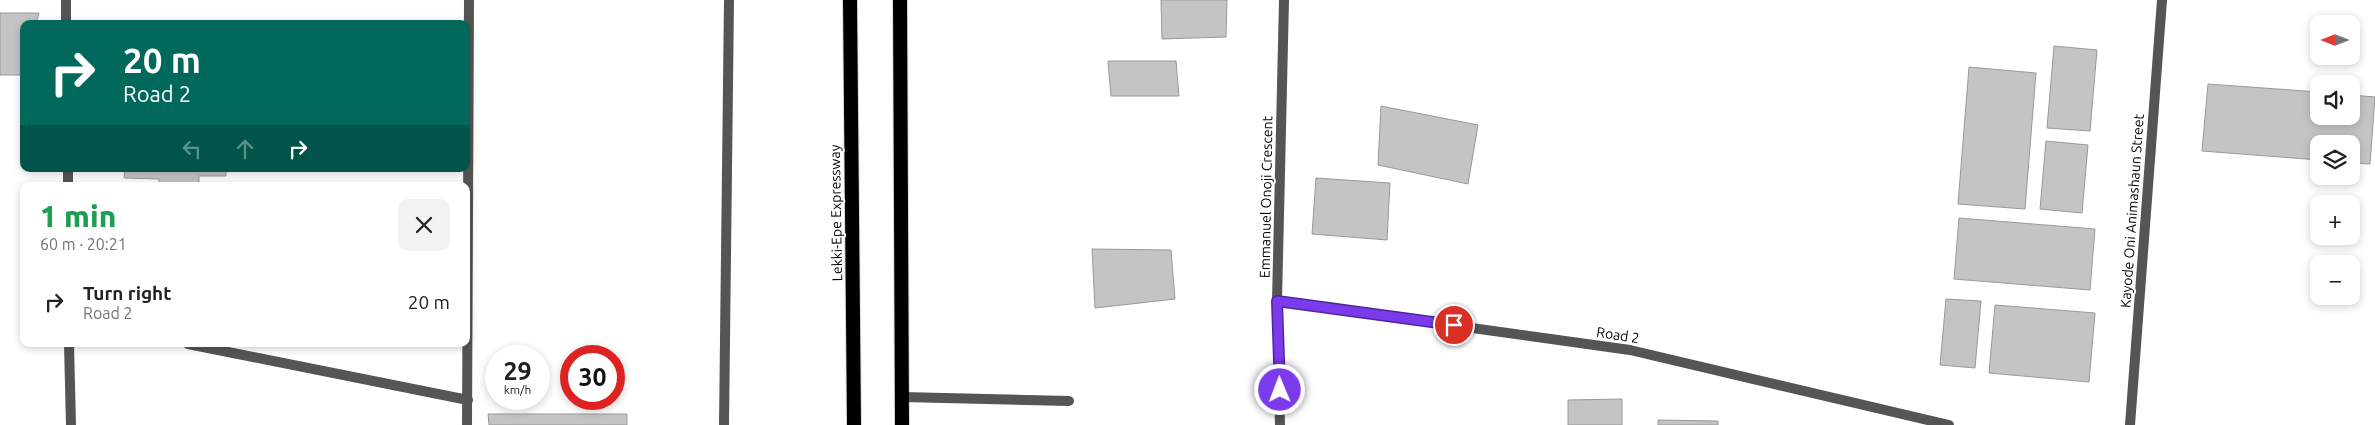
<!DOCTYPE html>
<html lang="en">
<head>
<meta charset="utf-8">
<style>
  :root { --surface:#fff; --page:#f2f2f2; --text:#202124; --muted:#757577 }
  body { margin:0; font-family:Ubuntu,sans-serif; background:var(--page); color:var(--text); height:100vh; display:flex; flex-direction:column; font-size:19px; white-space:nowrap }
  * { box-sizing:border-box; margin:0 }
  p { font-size:16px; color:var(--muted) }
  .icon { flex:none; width:28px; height:28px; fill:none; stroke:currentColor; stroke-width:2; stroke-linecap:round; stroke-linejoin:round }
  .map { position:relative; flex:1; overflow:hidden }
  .drawer { position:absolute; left:20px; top:182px; width:450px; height:165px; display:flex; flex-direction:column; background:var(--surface); border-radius:10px; box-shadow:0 2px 8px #0003 }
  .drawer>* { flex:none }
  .hud { position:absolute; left:20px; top:20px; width:450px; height:152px; border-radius:10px; box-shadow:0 2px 8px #0003; background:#00695c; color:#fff; overflow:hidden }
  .needle { width:32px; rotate:270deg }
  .buttons { position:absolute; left:2310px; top:15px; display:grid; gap:10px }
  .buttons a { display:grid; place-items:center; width:50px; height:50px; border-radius:10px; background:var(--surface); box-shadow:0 2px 8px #0003; font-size:25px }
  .speed { position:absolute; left:485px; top:345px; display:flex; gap:10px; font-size:25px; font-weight:700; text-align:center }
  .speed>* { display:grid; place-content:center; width:65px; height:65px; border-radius:50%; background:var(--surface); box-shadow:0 2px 8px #0003; line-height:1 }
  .speed small { font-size:12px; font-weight:400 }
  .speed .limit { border:8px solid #d22; background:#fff; color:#111 }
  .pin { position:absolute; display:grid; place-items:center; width:42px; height:42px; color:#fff; margin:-21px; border:2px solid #fff; border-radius:50%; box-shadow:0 1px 5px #0007 }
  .me { position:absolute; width:55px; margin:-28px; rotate:359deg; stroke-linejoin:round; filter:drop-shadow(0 0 4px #0008) }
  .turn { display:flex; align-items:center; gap:18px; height:105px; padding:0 20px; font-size:22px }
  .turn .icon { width:65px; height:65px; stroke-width:2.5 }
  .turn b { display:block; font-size:35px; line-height:42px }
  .lanes { display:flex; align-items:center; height:48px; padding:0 20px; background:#0003; justify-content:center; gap:25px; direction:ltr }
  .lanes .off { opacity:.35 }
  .round { display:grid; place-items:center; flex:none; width:52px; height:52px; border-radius:10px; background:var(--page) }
  .head { display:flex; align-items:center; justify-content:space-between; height:85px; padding:0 20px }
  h1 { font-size:30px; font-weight:800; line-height:38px; color:#1e9e55 }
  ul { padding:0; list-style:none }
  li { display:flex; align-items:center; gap:15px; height:70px; padding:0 20px }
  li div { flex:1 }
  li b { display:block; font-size:19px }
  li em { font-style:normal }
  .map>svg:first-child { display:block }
  .building { fill:#c4c4c4; stroke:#999 }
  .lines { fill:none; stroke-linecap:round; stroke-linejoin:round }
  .trunk-casing { stroke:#dbdbdb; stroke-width:16 }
  .service { stroke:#555; stroke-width:10 }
  .minor { stroke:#555; stroke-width:10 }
  .trunk { stroke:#000; stroke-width:14 }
  .route-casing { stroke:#51269a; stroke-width:12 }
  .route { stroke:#7c3aed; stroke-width:9 }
  .labels { text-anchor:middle; stroke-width:4; stroke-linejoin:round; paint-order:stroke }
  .street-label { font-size:14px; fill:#000; stroke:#fff }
</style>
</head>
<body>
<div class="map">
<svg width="2375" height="425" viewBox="0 0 2375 425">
  <rect width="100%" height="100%" fill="#fff"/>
  <!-- building -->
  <path class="building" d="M1161,0H1227L1226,37L1162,39Z
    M0,13H39L36,24H24L23,75H0Z
    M2054,46L2097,50L2090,131L2047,128Z
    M1108,61H1176L1179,96H1111Z
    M1969,67L2036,73L2025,209L1958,204Z
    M2208,84L2319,92V116H2351V95L2375,97L2370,164L2351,163V144H2319V160L2202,151Z
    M1381,106L1478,125L1468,184L1378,165Z
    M2046,141L2088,145L2082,213L2040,209Z
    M125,169H226V176H199V186H159V179L124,178Z
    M1316,178L1390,183L1387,240L1312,234Z
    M1959,218L2095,229L2090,290L1954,279Z
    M1092,249L1171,250L1175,299L1095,308Z
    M1946,299L1981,301L1975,368L1940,365Z
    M1995,305L2095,313L2089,382L1989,373Z
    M1622,399V425H1568V400Z
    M488,414H627V425H489Z
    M1658,420L1718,421V425H1658Z"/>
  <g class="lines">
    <defs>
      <path id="trunk" d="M850,0L854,425
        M900,0L902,425"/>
    </defs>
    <!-- trunk casing -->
    <use href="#trunk" class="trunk-casing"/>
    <!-- service -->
    <path class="service" d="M902,397L1069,401
      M724,425L729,0"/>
    <!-- minor -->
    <path class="minor" d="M66,0V24
      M68,169V186
      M1277,301L1630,350L1949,425
      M69,344L71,425
      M188,344L468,400
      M467,425L469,0
      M1280,425L1277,301L1284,0
      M2130,425L2162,0"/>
    <!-- trunk -->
    <use href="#trunk" class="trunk"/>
  </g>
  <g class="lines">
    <defs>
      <path id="route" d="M1280,390L1277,301L1454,325"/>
    </defs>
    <!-- route casing -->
    <use href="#route" class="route-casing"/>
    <!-- route -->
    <use href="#route" class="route"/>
  </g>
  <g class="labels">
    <!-- street labels -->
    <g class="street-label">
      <text transform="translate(1266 197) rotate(-89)" y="5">Emmanuel Onoji Crescent</text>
      <text transform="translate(2132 211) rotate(-86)" y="5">Kayode Oni Animashaun Street</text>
      <text transform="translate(836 213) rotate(-91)" y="5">Lekki-Epe Expressway</text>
      <text transform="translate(1618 335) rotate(9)" y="5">Road 2</text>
    </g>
  </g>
</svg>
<div class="buttons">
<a><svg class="needle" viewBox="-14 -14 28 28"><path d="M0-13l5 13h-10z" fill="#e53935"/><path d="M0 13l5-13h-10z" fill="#757577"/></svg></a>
<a><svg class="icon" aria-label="sound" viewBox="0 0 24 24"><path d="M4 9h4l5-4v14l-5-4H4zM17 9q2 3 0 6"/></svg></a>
<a><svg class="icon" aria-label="layers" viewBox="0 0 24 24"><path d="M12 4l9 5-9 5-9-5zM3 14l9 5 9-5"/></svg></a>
<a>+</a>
<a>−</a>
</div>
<div class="speed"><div>29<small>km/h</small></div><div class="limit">30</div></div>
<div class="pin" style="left:1454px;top:325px;background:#d93025"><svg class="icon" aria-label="arrive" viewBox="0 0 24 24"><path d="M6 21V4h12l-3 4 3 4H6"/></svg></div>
<svg class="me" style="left:1280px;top:390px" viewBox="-20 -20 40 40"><circle r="17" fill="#7c3aed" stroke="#fff" stroke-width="3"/><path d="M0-11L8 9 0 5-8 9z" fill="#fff"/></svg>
<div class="hud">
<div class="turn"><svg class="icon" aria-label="right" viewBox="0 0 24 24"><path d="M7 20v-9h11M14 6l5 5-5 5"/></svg><div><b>20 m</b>Road 2</div></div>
<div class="lanes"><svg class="icon off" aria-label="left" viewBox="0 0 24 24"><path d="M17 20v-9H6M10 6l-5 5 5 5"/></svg><svg class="icon off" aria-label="ahead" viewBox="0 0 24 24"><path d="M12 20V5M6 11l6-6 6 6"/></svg><svg class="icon" aria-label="right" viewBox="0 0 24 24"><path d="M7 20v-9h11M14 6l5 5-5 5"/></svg></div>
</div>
<section class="drawer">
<div class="head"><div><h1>1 min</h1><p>60 m · 20:21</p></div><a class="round"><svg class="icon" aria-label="close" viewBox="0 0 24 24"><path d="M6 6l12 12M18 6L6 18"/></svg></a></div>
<ul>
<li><svg class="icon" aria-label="right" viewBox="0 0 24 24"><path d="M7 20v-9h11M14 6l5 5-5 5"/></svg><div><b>Turn right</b><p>Road 2</p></div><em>20 m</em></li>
</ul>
</section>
</div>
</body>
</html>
